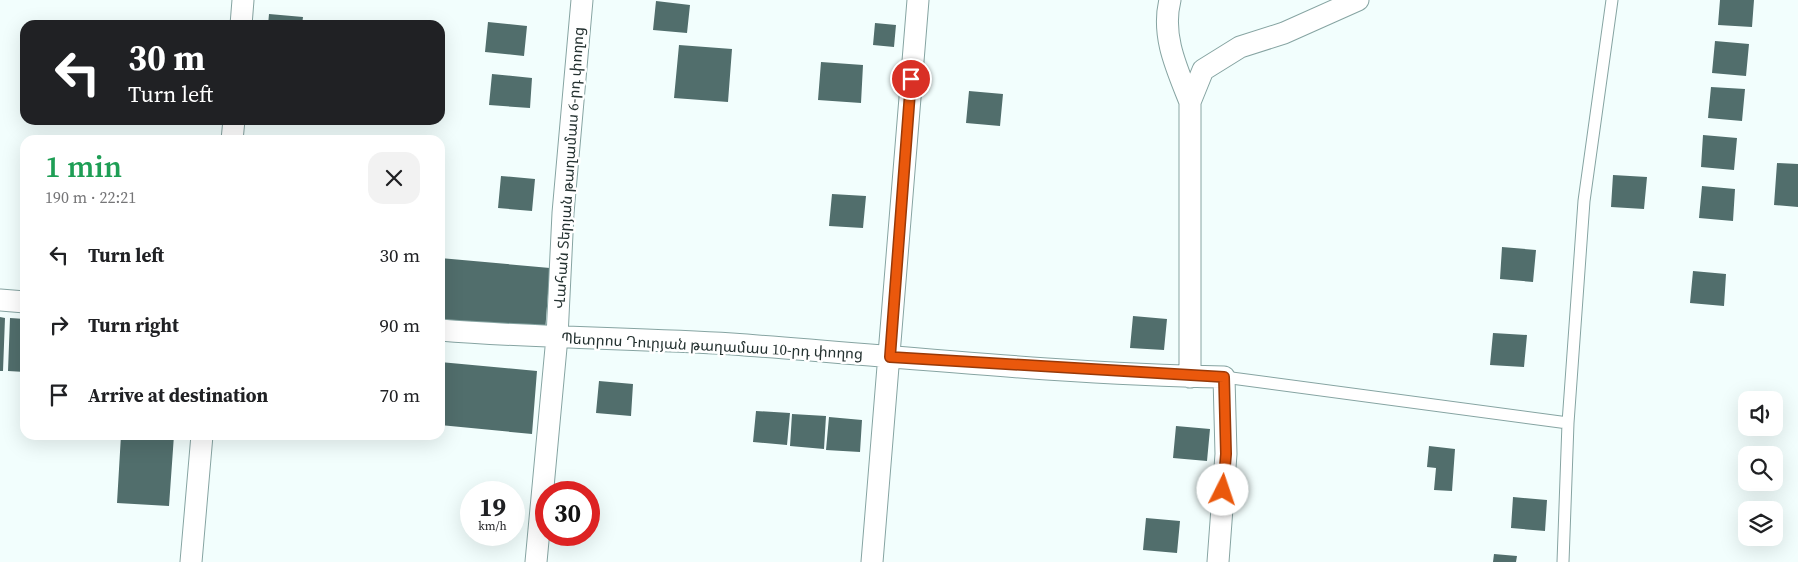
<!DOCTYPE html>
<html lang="en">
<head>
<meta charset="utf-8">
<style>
  :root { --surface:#fff; --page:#f2f2f2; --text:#202124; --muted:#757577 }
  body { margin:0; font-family:"Source Serif 4","Noto Sans Armenian",serif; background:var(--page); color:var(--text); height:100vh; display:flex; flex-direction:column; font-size:19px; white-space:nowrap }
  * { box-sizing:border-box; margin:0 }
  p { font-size:16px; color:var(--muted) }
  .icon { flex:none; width:28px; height:28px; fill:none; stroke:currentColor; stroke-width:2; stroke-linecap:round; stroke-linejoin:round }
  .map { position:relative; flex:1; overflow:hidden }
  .panel { position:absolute; left:20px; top:135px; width:425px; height:305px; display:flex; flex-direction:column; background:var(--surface); border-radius:15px; box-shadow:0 5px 20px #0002 }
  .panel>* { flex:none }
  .hud { position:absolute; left:20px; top:20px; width:425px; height:105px; border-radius:15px; box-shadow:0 5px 20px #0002; background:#202124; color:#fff; overflow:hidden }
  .buttons { position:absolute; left:1738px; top:391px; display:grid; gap:10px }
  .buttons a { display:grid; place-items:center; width:45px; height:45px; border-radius:10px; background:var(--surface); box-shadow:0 5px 20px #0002; font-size:25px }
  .speed { position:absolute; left:460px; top:481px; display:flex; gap:10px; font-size:25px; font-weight:700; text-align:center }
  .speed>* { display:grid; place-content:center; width:65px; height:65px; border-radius:50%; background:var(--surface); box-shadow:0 5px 20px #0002; line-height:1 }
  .speed small { font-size:12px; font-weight:400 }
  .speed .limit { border:8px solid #d22; background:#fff; color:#111 }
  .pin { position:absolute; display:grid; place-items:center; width:42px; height:42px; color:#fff; margin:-21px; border:2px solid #fff; border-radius:50%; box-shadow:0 1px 5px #0007 }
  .me { position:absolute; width:55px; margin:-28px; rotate:4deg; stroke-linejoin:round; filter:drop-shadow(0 0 4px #0008) }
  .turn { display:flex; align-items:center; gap:18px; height:105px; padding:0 25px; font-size:22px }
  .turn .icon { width:65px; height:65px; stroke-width:2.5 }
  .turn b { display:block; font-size:35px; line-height:42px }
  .round { display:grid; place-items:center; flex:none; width:52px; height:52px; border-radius:15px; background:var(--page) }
  .summary { display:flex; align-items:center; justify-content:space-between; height:85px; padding:0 25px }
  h1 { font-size:30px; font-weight:600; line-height:38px; color:#1e9e55 }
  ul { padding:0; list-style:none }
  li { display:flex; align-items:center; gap:15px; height:70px; padding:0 25px }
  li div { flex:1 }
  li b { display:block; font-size:19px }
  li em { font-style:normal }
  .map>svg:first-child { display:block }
  .building { fill:#516e6c }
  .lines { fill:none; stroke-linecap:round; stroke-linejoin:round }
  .lane-casing { stroke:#86a4a2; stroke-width:13 }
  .street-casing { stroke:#86a4a2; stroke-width:23 }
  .lane { stroke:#fff; stroke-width:11 }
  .street { stroke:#fff; stroke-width:21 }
  .route-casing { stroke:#983908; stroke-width:12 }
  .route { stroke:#ea580c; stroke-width:9 }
  .labels { text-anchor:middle; stroke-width:5; stroke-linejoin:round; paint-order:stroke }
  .street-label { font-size:15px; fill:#253231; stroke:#fff }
</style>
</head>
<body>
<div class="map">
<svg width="1798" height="562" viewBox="0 0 1798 562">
  <rect width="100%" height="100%" fill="#f2fefd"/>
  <!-- building -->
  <path class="building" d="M1720,0H1754L1752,27L1718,25Z
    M656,1L690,5L687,33L653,30Z
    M269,14L303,17L302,25H268Z
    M488,22L527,26L524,56L485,52Z
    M875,23L896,25L894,47L873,45Z
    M1715,41L1749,44L1746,76L1712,73Z
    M679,45L732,49L728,102L674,98Z
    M821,62L863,65L861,103L818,100Z
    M492,74L532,78L530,108L489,105Z
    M1711,87L1745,89L1742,121L1708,118Z
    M969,91L1003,94L1000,126L966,123Z
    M1703,135L1737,138L1734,170L1701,167Z
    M1777,163L1798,164V207L1774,205Z
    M1613,175L1647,177L1644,209L1611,207Z
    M501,176L535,179L532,211L498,208Z
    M1702,186L1735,189L1733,221L1699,218Z
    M832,194L866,196L863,228L829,226Z
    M1502,247L1536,250L1533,282L1500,279Z
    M440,258L550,268L545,332L440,321Z
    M1693,271L1726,274L1724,306L1690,303Z
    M1133,316L1167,319L1164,350L1130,348Z
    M0,317L5,318L3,371H0Z
    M10,318L25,319V372L8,371Z
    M1493,333L1527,335L1524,367L1490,365Z
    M440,362L537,371L532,434L440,425Z
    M599,381L633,384L631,416L596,413Z
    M756,411L790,413L787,445L753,442Z
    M792,414L826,416L824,449L790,446Z
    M829,417L862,420L860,452L826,450Z
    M1176,426L1210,429L1207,461L1173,458Z
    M121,435H174L169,506L117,503Z
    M1429,446L1455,449L1452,491L1434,490L1436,468L1427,467Z
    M1513,497L1547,500L1545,531L1511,528Z
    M1146,518L1180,521L1177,553L1143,550Z
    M1494,554L1517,556L1516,562H1493Z"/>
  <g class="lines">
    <defs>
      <path id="lane" d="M1224,377L1568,423
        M1563,562L1568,423L1584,201L1612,0"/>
      <path id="street" d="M1170,0C1161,36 1177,69 1190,102
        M241,25L243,0
        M232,140L234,120
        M0,300L25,302
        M440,330C537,338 634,338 732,344C895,356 1060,374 1224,377L1226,454L1218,562
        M1190,377V102L1203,70L1240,47L1284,33L1358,0
        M191,562L202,435
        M536,562L557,337L563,213L582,0
        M872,562L918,0"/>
    </defs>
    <!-- lane casing -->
    <use href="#lane" class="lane-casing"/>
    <!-- street casing -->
    <use href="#street" class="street-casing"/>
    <!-- lane -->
    <use href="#lane" class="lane"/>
    <!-- street -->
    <use href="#street" class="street"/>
  </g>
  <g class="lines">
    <defs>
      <path id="route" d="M911,79L890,357L1224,377L1226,454L1223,490"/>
    </defs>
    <!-- route casing -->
    <use href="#route" class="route-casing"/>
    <!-- route -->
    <use href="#route" class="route"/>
  </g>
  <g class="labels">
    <!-- street labels -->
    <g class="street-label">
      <text transform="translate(569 168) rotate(-86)" y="5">Վահան Տերյան թաղամաս 6-րդ փողոց</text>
      <text transform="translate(712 346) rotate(3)" y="5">Պետրոս Դուրյան թաղամաս 10-րդ փողոց</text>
    </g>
  </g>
</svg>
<div class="buttons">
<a><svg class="icon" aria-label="sound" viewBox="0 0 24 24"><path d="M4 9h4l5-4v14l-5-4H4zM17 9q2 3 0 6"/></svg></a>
<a><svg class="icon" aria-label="search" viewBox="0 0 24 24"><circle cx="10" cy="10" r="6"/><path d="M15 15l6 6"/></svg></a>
<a><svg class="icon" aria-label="layers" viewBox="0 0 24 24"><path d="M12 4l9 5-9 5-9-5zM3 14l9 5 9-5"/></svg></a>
</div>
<div class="speed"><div>19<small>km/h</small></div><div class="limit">30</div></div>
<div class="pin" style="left:911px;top:79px;background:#d93025"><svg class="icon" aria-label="arrive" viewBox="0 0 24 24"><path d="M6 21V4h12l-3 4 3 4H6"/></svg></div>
<svg class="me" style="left:1223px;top:490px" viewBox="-20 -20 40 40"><circle r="19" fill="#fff"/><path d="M0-13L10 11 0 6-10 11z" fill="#ea580c"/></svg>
<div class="hud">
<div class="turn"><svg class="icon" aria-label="left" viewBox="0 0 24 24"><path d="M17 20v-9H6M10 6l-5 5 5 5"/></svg><div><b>30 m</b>Turn left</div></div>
</div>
<section class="panel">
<div class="summary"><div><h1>1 min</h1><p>190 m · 22:21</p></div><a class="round"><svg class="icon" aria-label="close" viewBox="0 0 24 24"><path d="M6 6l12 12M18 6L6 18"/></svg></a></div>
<ul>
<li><svg class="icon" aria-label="left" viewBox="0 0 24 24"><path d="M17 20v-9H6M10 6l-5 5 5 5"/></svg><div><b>Turn left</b></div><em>30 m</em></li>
<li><svg class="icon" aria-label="right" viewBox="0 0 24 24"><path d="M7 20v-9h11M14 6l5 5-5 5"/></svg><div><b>Turn right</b></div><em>90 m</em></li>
<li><svg class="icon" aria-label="arrive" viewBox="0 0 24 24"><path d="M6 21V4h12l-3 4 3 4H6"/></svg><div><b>Arrive at destination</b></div><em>70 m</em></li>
</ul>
</section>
</div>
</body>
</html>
